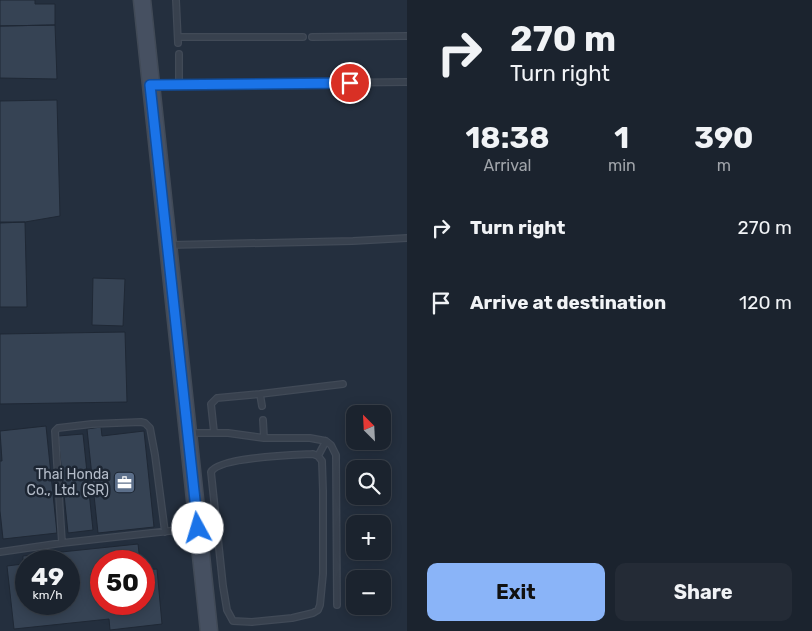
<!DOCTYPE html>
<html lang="en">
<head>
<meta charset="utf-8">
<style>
  :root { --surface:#1b232e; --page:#242b36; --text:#f1f3f6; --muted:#a0a4aa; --line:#39404a; --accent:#8ab4f8 }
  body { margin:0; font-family:Rubik,sans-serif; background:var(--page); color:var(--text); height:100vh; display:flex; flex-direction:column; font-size:19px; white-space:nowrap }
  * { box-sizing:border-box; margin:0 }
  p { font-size:16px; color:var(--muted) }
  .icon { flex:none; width:28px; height:28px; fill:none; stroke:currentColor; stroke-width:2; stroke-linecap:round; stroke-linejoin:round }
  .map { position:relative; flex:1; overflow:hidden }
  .drawer { display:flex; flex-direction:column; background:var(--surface); width:405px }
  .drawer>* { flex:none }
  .guide { background:#1b232e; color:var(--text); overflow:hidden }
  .needle { width:32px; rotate:336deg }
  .controls { position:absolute; left:346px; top:405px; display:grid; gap:10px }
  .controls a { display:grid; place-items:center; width:45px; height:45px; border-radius:10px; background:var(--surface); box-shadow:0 2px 12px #0003,0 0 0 1px var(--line); font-size:25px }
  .speed { position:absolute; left:15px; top:550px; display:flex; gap:10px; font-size:25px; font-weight:700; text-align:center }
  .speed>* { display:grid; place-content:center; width:65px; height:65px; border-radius:50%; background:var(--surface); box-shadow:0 2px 12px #0003,0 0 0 1px var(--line); line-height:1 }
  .speed small { font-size:12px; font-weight:400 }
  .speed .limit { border:8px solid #d22; background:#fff; color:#111 }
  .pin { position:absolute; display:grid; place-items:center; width:42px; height:42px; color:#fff; margin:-21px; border:2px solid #fff; border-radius:50%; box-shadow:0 1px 5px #0007 }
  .me { position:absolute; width:55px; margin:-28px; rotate:354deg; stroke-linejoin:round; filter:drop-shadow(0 0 4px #0008) }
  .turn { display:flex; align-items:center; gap:18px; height:105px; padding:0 20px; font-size:22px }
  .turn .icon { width:65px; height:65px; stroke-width:2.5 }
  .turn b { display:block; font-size:35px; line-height:42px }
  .eta { display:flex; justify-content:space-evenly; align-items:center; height:85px; text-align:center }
  .eta b { font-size:30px; font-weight:700; line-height:35px }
  .action { display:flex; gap:10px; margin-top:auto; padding:10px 20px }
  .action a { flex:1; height:58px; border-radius:10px; background:var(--accent); color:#111; font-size:20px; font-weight:700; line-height:58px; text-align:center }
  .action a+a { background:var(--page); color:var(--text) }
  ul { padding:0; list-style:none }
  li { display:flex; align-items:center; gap:15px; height:75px; padding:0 20px }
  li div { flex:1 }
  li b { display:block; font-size:19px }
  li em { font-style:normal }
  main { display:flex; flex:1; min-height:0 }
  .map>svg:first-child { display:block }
  .building { fill:#364354; stroke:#1f2835; fill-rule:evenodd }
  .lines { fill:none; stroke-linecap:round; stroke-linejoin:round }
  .service-casing { stroke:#414a57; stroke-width:8 }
  .secondary-casing { stroke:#414a57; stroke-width:19 }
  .service { stroke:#38414e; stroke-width:5.5 }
  .secondary { stroke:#465061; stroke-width:16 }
  .route-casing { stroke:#114b97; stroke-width:12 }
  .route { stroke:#1a73e8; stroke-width:9 }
  .labels { text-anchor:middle; stroke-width:5; stroke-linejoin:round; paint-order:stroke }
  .poi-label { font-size:14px; fill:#b4bcc9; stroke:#1d2633; text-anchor:end }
</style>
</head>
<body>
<main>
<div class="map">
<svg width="407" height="631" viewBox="0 0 407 631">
  <rect width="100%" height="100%" fill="#242f3e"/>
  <!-- building -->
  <path class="building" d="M0,0H35V4H55V25L0,26Z
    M55,25L57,79L0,78V26Z
    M57,100L60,216L25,222H0V101Z
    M25,222L27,307H0V223Z
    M93,278L125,279L123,326L92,325Z
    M125,332L127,402L0,404V334Z
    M46,426L57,533L3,539L0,511V461H2L0,431Z
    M101,427L102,436L144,431L154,527L98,533L87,429Z
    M83,434L93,530L68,533L58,436Z
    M138,544L140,561H101V604H144V570L157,569L162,624L110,630L109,619L14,629L7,566L23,564V556ZM26,561H69V604H26Z"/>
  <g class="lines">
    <defs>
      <path id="service" d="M176,0L178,43
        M178,37H303
        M312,37L407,36
        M179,54V85
        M152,85L407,82
        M170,245L353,241L407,238
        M260,394L343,384
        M263,420L264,438
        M214,432L211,404L217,398L260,394L262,406
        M189,433H228L264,438H310L326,441L331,445L336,455L337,605
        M313,454L318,456L322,461L323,491V574L320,605L318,610L313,613L292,618L252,622L233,621L227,610L223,586L211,472C219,457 295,455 313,454Z
        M318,456L326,441
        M62,543L55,431L58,428L92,424L141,422L145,423L150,428L155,455L165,532
        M0,552L62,543L196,528"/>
      <path id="secondary" d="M142,0L209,631"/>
    </defs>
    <!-- service casing -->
    <use href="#service" class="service-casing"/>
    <!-- secondary casing -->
    <use href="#secondary" class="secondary-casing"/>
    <!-- service -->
    <use href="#service" class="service"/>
    <!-- secondary -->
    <use href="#secondary" class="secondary"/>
  </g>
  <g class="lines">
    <defs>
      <path id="route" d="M198,528L150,85L350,83"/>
    </defs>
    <!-- route casing -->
    <use href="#route" class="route-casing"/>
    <!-- route -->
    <use href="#route" class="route"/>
  </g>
  <!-- icons -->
  <defs>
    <symbol id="office-square" viewBox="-11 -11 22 22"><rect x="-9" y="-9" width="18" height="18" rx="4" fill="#5c6f8a" stroke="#1d2633"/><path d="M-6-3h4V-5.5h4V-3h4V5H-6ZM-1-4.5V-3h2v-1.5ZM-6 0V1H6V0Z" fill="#fff"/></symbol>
  </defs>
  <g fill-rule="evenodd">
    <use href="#office-square" x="112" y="470" width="25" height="25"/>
  </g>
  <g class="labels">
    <!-- poi labels -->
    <g class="poi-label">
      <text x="109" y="479">Thai Honda<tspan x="109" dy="16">Co., Ltd. (SR)</tspan></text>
    </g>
  </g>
</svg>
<div class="controls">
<a><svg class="needle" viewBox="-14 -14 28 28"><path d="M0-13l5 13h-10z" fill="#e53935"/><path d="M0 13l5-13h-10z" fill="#a0a4aa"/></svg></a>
<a><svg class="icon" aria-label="search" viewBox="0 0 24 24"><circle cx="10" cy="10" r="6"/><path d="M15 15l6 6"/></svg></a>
<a>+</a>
<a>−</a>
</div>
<div class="speed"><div>49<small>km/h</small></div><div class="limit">50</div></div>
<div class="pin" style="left:350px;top:83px;background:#d93025"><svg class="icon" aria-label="arrive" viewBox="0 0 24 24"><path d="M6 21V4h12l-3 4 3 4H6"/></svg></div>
<svg class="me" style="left:198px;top:528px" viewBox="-20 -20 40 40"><circle r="19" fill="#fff"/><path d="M0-13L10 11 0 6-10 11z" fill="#1a73e8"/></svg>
</div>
<section class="drawer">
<div class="guide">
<div class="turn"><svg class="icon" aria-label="right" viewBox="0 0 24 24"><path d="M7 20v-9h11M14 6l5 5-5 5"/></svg><div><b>270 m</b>Turn right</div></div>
</div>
<div class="eta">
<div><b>18:38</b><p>Arrival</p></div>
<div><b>1</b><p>min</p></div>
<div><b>390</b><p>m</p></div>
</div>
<ul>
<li><svg class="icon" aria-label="right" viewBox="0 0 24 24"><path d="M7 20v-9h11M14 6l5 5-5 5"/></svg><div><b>Turn right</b></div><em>270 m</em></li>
<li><svg class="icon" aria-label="arrive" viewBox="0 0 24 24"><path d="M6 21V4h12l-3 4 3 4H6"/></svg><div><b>Arrive at destination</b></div><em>120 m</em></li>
</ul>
<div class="action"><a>Exit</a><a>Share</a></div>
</section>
</main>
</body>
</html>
